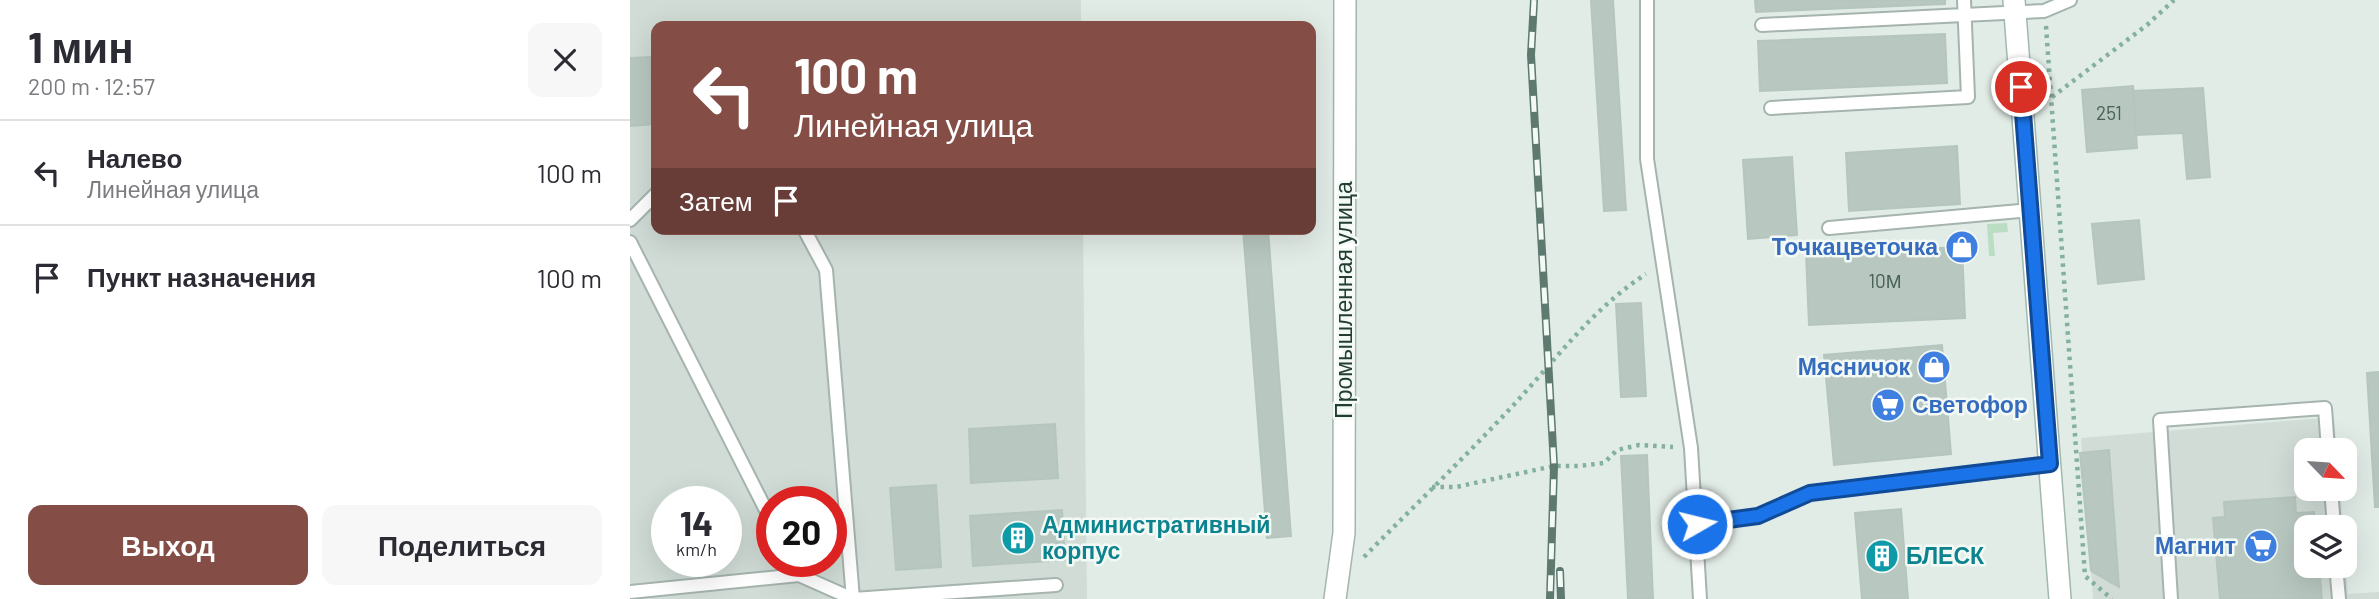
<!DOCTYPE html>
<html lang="ru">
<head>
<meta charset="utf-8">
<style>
  :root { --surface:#fff; --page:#f7f7f7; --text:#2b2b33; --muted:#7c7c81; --line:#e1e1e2; --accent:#844d45 }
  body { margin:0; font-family:Barlow,sans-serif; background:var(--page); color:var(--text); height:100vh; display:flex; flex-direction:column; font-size:26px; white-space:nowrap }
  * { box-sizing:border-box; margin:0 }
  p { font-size:23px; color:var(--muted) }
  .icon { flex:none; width:38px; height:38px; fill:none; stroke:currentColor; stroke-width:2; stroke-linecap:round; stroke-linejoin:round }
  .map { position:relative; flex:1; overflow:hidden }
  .sheet { display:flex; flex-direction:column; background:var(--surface); width:630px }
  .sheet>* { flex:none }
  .guide { position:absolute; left:21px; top:21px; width:665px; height:214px; border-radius:14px; box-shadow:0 7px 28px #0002; background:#844d45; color:#fff; overflow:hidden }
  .needle { width:46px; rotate:115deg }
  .fabs { position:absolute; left:1664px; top:438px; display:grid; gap:14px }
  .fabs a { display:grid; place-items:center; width:63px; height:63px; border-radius:14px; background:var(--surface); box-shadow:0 7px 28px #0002; font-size:35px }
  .speed { position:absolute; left:21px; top:486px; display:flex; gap:14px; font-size:35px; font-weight:700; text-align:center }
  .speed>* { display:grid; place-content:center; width:91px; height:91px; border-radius:50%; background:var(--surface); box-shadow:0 7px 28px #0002; line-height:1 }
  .speed small { font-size:18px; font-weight:400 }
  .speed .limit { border:10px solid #d22; background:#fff; color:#111 }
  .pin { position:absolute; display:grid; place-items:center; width:60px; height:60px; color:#fff; margin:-30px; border:4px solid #fff; border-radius:50%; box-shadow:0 2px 7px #0007 }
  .me { position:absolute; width:77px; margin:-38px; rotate:82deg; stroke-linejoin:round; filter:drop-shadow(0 0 5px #0008) }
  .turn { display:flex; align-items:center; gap:24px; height:147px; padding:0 28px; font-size:32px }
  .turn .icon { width:91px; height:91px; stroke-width:2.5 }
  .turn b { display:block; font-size:49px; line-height:60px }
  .then { display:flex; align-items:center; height:66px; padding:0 28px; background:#0003; gap:14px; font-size:26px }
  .round { display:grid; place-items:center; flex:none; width:74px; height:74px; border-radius:14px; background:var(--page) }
  .head { display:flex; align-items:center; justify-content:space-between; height:119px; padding:0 28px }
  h1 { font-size:42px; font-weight:700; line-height:52px }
  .cta { display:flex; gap:14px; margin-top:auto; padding:14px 28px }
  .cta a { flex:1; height:80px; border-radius:14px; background:var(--accent); color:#fff; font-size:28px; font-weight:700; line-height:80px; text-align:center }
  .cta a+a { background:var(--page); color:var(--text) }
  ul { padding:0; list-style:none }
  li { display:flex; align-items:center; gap:21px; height:105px; padding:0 28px; border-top:2px solid var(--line) }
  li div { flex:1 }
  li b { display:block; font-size:26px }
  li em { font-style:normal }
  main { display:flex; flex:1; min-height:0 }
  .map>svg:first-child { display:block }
  .built { fill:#d1dcd6; fill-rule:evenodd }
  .green { fill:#bbddc3 }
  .building { fill:#b8c7c0; stroke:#b5c6be; stroke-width:2 }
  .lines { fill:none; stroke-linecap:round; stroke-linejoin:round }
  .service-casing { stroke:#a5b4ae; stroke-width:16 }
  .tertiary-casing { stroke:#a5b4ae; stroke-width:24 }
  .secondary-casing { stroke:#a1b8ae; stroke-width:24 }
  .path { stroke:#83b09f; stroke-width:4.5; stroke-dasharray:3.5 5; stroke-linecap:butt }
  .service { stroke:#fff; stroke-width:12 }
  .tertiary { stroke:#fff; stroke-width:21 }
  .secondary { stroke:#fff; stroke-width:21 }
  .rail-casing { stroke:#5d7970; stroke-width:8 }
  .rail { stroke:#f3f9f5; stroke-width:5; stroke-dasharray:16; stroke-linecap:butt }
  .route-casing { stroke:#114b97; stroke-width:18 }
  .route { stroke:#1a73e8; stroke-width:12 }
  .labels { text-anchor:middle; stroke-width:5; stroke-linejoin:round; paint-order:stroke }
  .number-label { font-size:19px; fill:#486057 }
  .shop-label { font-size:23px; font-weight:bold; fill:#366cbe; stroke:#f3f9f5; text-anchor:end }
  .street-label { font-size:23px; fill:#223d34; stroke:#f3f9f5 }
  .culture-label { font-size:23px; font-weight:bold; fill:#0d838f; stroke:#f3f9f5; text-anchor:start }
</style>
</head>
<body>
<main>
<section class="sheet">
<div class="head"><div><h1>1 мин</h1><p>200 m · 12:57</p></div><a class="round"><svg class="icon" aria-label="close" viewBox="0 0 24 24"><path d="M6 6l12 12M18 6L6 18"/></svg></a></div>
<ul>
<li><svg class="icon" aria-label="left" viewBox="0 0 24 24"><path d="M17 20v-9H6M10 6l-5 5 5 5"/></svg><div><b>Налево</b><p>Линейная улица</p></div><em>100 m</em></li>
<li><svg class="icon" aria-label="arrive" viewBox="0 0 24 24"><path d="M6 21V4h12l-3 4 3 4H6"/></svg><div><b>Пункт назначения</b></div><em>100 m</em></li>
</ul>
<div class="cta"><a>Выход</a><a>Поделиться</a></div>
</section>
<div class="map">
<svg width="1749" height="599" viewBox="0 0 1749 599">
  <rect width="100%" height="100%" fill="#e2ece7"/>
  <!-- built -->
  <path class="built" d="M0,0H451V26H26V229H453L457,599H0ZM37,502H96V562H37ZM142,502H201V562H142Z
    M1704,417L1707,450H1676V488H1710L1713,527H1676V565H1715V555L1718,594L1749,592V599H1463L1451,438Z"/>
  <!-- green -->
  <path class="green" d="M1377,223L1378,232L1363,233L1365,256H1359L1357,224Z"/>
  <!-- building -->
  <path class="building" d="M961,0H983L996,210L974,211Z
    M1125,0H1315V4L1126,12Z
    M1315,34L1317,83L1130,91L1128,41Z
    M20,57L24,124L0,126V58Z
    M1503,86L1507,148L1457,152L1452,90Z
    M1573,88L1580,177L1557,179L1553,133L1506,135L1503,91Z
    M1327,146L1330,204L1219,211L1216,153Z
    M1162,157L1167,235L1118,239L1113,160Z
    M1509,220L1514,279L1468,284L1462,224Z
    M613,229H638L661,536L637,538Z
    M1332,247L1335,318L1179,325L1176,254Z
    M1011,303L1016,396L991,397L986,304Z
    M1312,345L1321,454L1204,465L1194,355Z
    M1749,372V507H1745L1737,373Z
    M425,424L428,478L341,483L339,429Z
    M1479,450L1489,587L1461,571L1450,453Z
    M1017,455L1023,599H998L991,456Z
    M306,485L311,567L266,570L260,488Z
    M1665,497L1666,513L1684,512L1686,527H1676V565H1689L1692,599H1590L1583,518L1595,517L1594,502Z
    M1271,509L1278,599H1232L1225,513Z
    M432,510L435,560L343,566L340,516Z"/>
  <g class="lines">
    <defs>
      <path id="service" d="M1017,0V159L1061,448L1070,599
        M1132,25L1414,11L1440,0
        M1141,108L1338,97L1334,0
        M0,220L26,194
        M1199,228L1401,210
        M174,229L196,270L223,599
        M0,242L142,522
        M1701,488L1704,527
        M1067,524L1127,516L1180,493L1420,465
        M162,562L169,575
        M1706,565L1709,599
        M0,592L169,575L223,599L426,585
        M1541,599L1530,420L1695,408L1698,450"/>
      <path id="tertiary" d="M705,599L714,533L715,0"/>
      <path id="secondary" d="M1384,0L1430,599"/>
    </defs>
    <!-- service casing -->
    <use href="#service" class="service-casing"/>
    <!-- tertiary casing -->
    <use href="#tertiary" class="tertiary-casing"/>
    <!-- secondary casing -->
    <use href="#secondary" class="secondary-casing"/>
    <!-- path -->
    <path class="path" d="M1416,26L1455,576L1482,599
      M1422,97L1517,25L1544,0
      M802,487H826L924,466H949L974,463L987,450L1009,445L1043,447
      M734,557C781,509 830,462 876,413C921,366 961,309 1016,274"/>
    <!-- service -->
    <use href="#service" class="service"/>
    <!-- tertiary -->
    <use href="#tertiary" class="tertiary"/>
    <!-- secondary -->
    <use href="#secondary" class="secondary"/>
    <defs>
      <path id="rail" d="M904,0L901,55L924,466L920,599
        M930,571L931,599"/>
    </defs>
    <!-- rail casing -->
    <use href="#rail" class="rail-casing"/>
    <!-- rail -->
    <use href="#rail" class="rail"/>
  </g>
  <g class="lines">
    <defs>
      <path id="route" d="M1067,524L1128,516L1180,493L1420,464L1391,87"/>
    </defs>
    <!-- route casing -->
    <use href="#route" class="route-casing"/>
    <!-- route -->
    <use href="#route" class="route"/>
  </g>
  <!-- icons -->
  <defs>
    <symbol id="shop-disc" viewBox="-11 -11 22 22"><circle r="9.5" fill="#3f7fe0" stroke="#f3f9f5"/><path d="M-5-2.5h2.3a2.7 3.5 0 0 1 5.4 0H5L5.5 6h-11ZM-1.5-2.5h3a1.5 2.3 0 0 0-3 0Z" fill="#fff"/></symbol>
    <symbol id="supermarket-disc" viewBox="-11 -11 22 22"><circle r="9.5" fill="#3f7fe0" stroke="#f3f9f5"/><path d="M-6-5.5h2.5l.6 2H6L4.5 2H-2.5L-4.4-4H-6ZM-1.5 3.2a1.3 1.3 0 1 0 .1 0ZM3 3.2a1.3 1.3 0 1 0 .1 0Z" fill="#fff"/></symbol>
    <symbol id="building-disc" viewBox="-11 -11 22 22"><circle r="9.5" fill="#0f9aa8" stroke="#f3f9f5"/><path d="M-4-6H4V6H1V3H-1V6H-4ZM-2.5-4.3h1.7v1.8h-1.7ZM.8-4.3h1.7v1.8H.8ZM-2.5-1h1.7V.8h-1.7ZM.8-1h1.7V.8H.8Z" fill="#fff"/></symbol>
  </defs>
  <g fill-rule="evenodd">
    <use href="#shop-disc" x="1313" y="228" width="38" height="38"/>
    <use href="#shop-disc" x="1285" y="348" width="38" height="38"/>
    <use href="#supermarket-disc" x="1239" y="386" width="38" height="38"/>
    <use href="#building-disc" x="369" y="519" width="38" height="38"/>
    <use href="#supermarket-disc" x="1612" y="527" width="38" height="38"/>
    <use href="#building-disc" x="1233" y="537" width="38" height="38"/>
  </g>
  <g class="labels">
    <!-- number labels -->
    <g class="number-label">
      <text x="1479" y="120">251</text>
      <text x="1255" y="288">10М</text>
    </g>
    <!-- shop labels -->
    <g class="shop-label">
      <text x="1308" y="255">Точкацветочка</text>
      <text x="1280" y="375">Мясничок</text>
      <text x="1282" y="413" text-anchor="start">Светофор</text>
      <text x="1606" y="554">Магнит</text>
    </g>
    <!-- street labels -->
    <g class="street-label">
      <text transform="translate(714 300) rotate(-90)" y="8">Промышленная улица</text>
    </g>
    <!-- culture labels -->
    <g class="culture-label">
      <text x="412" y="533">Административный<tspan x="412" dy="26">корпус</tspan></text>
      <text x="1276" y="564">БЛЕСК</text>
    </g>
  </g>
</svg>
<div class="fabs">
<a><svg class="needle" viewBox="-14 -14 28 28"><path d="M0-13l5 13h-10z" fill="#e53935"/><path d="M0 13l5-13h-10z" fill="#7c7c81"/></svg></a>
<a><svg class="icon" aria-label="layers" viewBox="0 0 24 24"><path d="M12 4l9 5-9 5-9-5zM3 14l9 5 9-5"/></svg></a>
</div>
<div class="speed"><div>14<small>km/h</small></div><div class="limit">20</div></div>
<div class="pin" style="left:1391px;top:87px;background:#d93025"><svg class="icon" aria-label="arrive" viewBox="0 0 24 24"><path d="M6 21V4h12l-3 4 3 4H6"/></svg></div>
<svg class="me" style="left:1067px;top:524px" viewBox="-20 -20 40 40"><circle r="17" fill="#1a73e8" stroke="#fff" stroke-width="3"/><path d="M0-11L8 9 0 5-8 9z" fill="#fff"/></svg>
<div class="guide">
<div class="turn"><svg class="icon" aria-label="left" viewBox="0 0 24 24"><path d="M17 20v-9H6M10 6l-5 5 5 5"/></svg><div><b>100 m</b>Линейная улица</div></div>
<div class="then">Затем<svg class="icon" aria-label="arrive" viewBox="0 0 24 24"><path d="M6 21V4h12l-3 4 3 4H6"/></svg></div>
</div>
</div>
</main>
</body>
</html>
